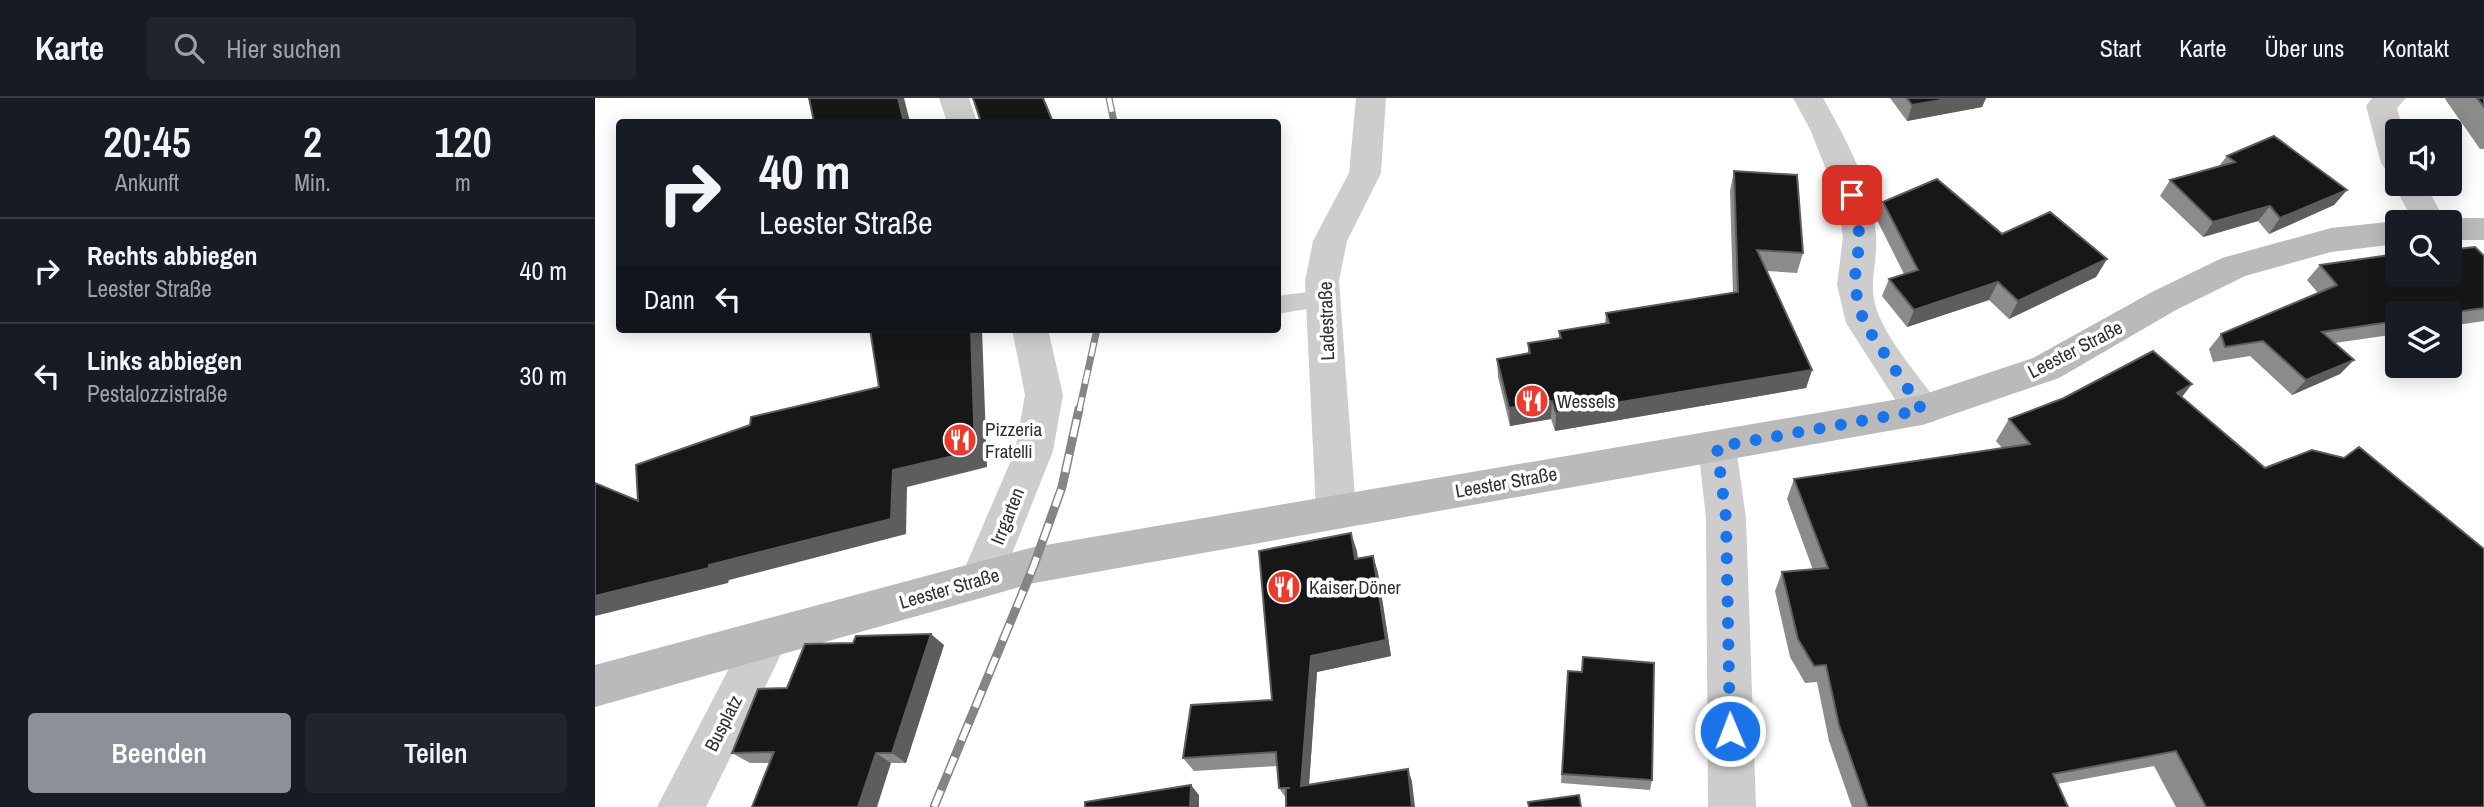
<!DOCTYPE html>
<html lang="de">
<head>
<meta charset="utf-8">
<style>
  :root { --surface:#171b24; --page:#20242c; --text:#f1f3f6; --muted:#9ea1a6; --line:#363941; --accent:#8c9099 }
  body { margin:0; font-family:"Archivo Narrow",sans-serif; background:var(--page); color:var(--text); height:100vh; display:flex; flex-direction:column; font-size:26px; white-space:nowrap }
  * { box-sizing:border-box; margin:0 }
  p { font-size:23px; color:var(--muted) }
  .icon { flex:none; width:38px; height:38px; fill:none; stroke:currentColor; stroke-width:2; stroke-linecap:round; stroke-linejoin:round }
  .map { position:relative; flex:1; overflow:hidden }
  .side { display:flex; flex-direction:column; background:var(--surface); width:595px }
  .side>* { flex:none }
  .guide { position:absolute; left:21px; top:21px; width:665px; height:214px; border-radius:7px; box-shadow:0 4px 18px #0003; background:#171b24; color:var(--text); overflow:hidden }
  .buttons { position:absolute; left:1790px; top:21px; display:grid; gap:14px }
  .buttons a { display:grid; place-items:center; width:77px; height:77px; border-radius:7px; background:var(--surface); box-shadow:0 4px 18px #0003; font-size:35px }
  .pin { position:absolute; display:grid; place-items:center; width:60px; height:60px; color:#fff; margin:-30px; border-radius:14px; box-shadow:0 4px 10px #0006 }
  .me { position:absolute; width:77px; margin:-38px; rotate:359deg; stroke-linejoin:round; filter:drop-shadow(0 0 5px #0008) }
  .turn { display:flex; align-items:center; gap:24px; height:147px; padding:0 28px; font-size:32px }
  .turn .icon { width:91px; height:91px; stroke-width:2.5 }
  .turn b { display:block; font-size:49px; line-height:60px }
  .then { display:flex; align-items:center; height:66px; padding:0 28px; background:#0003; gap:14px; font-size:26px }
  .eta { display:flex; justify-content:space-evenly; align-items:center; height:119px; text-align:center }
  .eta b { font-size:42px; font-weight:600; line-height:49px }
  .primary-button { display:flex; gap:14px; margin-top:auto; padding:14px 28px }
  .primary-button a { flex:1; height:80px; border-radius:7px; background:var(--accent); color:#fff; font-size:28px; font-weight:600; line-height:80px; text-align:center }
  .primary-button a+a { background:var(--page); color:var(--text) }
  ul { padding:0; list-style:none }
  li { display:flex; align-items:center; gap:21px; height:105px; padding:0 28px; border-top:2px solid var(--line) }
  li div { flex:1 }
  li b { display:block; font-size:26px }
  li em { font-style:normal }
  header { display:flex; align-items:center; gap:42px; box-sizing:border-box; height:98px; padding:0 35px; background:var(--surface); border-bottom:2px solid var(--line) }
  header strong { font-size:33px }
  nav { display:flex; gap:38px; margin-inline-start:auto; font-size:24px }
  .search { width:490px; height:63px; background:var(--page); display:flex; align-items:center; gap:18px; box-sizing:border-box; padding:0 24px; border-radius:7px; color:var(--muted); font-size:26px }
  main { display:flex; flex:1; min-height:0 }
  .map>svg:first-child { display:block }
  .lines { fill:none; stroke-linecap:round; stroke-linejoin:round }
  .lane { fill:#cdcdcd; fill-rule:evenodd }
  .street { fill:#cdcdcd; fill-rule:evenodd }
  .secondary { fill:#bababa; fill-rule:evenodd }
  .rail-far1-casing { stroke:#858585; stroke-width:7 }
  .rail-casing { stroke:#858585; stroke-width:9 }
  .rail-far1 { stroke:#fff; stroke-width:4.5; stroke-dasharray:14; stroke-linecap:butt }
  .rail { stroke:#fff; stroke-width:6; stroke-dasharray:18; stroke-linecap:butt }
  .wall { fill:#8b8b8b }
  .shaded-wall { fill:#5d5d5d }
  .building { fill:#171717; stroke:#5d5d5d; stroke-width:2 }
  .route { stroke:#1a73e8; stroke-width:12; stroke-dasharray:0 21.6 }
  .labels { text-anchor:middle; stroke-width:7; stroke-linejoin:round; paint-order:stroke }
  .street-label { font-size:19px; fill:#303030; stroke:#fff }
  .poi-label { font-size:19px; fill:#303030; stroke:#fff; text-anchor:start }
</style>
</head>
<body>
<header>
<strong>Karte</strong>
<div class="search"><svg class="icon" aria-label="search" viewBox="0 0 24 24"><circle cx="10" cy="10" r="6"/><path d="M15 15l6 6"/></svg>Hier suchen</div>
<nav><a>Start</a><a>Karte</a><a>Über uns</a><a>Kontakt</a></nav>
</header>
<main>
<section class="side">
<div class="eta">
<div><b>20:45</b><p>Ankunft</p></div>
<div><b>2</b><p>Min.</p></div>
<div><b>120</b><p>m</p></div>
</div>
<ul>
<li><svg class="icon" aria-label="right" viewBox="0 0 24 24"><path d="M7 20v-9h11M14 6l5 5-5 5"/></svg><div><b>Rechts abbiegen</b><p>Leester Straße</p></div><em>40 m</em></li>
<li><svg class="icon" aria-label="left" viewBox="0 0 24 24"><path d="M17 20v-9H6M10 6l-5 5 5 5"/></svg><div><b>Links abbiegen</b><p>Pestalozzistraße</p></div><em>30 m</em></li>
</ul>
<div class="primary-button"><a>Beenden</a><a>Teilen</a></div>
</section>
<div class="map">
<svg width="1889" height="709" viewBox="0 0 1889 709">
  <rect width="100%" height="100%" fill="#fff"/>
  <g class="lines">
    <!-- lane -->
    <path class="lane" d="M728,192L736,195L740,201L736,207L682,216V198Z"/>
    <!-- street -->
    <path class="street" d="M344,0H374L382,24H352Z
      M761,0H791L786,75L752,143L744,183L761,413L755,425L741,430L727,425L721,413L710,183L718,143L754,75Z
      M1198,0H1228C1251,41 1278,91 1281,138C1283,170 1270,189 1286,222C1298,249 1323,277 1340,301L1346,312L1340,323L1327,327L1314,323L1251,225L1242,187L1248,139L1241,97L1215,31Z
      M1777,0H1811L1802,10L1808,33H1802V75L1791,72L1786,65L1771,8Z
      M1802,79V86H1830L1851,124H1819L1798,86Z
      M417,231H453L468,297L458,353L407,481L401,494L386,500L371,494L365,481L420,353L430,297Z
      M1122,333L1136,338L1141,349L1151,420L1161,709H1113L1111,420L1103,349L1108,338Z
      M171,522L186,528L193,542L111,709H62L156,528Z"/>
    <!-- secondary -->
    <path class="secondary" d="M1855,120H1889V142H1855V124H1843Z
      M1802,123L1805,124H1802V146L1736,154L1650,178L1581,212L1464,280L1327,327L439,485L0,609V567L439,449L1327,297L1438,260L1557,194L1627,160L1736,130Z"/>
    <defs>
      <path id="rail-far1" d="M514,0L519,24
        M484,313L502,231"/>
      <path id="rail" d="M339,709L439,467L467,389L484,311"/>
    </defs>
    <!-- rail-far1 casing -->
    <use href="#rail-far1" class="rail-far1-casing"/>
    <!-- rail casing -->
    <use href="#rail" class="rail-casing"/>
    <!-- rail-far1 -->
    <use href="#rail-far1" class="rail-far1"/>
    <!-- rail -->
    <use href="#rail" class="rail"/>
  </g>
  <!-- wall -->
  <path class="wall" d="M1295,0H1391L1387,9L1312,23Z
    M1851,0H1889V51H1885L1850,1Z
    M1632,58L1752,92L1739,107L1674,136L1663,123L1608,139L1565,98L1575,82L1624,68Z
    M1139,73L1208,155L1202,175L1172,173L1217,272L1211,290L960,333L956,321L915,328L903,279L902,261L933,255V245L964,240V233L1010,226L1011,215L1138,195L1135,93Z
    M1288,104L1407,136L1512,161L1501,179L1414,221L1394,202L1312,229L1287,198L1294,181L1309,176L1282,122Z
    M1889,158V223L1855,228V215H1802V236L1740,245L1745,276L1697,297L1655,258L1618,264L1614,251L1626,236L1723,195L1712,182L1725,167Z
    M1587,299L1889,709H1581L1559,668L1462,686L1473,709H1257L1234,643L1222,584L1210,585L1195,559L1180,493L1187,474L1218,472L1192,401L1199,381L1407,350L1401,343L1414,321L1469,300Z
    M756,435L762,460L778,458L783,475L796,558L722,574L714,687L813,671L817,684L691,700L684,690L682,668L599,673L588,660L677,602Z
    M349,547L311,665H155L137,655L192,590Z
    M973,573L1057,682L1055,692L966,685Z"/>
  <!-- shaded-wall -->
  <path class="shaded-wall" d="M303,0H309L315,24H309Z
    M1358,0H1391L1387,9L1312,23L1317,7Z
    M1752,92L1739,107L1674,136L1685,120Z
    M1675,108L1663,123L1608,139L1618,124Z
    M1512,161L1501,179L1414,221L1423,203Z
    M1403,184L1394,202L1312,229L1319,212Z
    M376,231H387L392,369L312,389L311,436L134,482L133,485L0,518V498L114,467L298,372Z
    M1759,262L1745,276L1697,297L1711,282Z
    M1217,272L1211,290L960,333L961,315Z
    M1597,286L1580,308L1582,295Z
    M957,303L956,321L915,328L914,310Z
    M756,435L762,453L765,478L760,461Z
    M778,458L783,475L796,558L722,574L713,701L706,688L716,558Z
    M336,536L349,547L311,665L297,655Z
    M281,655L296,665L282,709H263Z
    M813,671L817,684L820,709H817Z
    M596,687L604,697V709H595Z"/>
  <!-- building -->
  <path class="building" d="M214,0H303L309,24H219Z
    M378,0H448L458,24H386Z
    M1312,0H1358L1317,7Z
    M1882,0H1889V9Z
    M1679,38L1752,92L1685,120L1675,108L1618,124L1575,82L1640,64L1632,58Z
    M1139,73L1202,77L1208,155L1162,152L1217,272L961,315L957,303L914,310L902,261L935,255L933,245L966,240L964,233L1014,225L1011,215L1143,194Z
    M1342,81L1407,136L1455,114L1512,161L1423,203L1403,184L1319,212L1294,181L1323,172L1288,104Z
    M1880,149L1889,158V210L1854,215H1802V223L1727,234L1759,262L1711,282L1668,243L1630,249L1626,236L1742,187L1725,167L1802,156V177H1855V152Z
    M275,231H376L380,353L298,372L296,421L114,467V470L0,498V385L43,403L41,367L155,327L156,319L284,289Z
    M1558,253L1597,286L1582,295L1670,370L1717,352L1749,360L1764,349L1889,451V709H1611L1581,653L1458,676L1473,709H1273L1244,627L1231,567L1219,568L1203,541L1187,474L1233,470L1199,381L1435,346L1414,321L1469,300Z
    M756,435L760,461L778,458L791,542L716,558L706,688L813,671L817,709H691V690H695H684L681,654L588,660L596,607L677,602L664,453Z
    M336,536L297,655H281L263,709H157L179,654L137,655L163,591L192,590L210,546L258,545L261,538Z
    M988,559L1059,565L1057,682L967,676L973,573L987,574Z
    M596,687L595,709H490V704Z
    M984,697L986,709H934L933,704Z"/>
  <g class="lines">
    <!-- route -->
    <path class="route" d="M1135,633L1131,420L1122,349L1327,312L1269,225L1259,187L1265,139L1257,97"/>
  </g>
  <!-- icons -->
  <defs>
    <symbol id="restaurant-disc" viewBox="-11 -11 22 22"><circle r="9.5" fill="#ec3b2d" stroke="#fff"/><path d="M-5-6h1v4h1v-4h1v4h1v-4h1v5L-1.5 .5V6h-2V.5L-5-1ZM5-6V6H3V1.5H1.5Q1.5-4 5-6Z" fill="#fff"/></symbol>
  </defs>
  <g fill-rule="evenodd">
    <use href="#restaurant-disc" x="918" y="284" width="38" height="38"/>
    <use href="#restaurant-disc" x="346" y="323" width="38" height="38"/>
    <use href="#restaurant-disc" x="670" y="470" width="38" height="38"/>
  </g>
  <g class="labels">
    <!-- street labels -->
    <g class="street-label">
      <text transform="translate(731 223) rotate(-92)" y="7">Ladestraße</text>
      <text transform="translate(1480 251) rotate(-27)" y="7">Leester Straße</text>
      <text transform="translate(911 384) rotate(-10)" y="7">Leester Straße</text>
      <text transform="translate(412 418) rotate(-68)" y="7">Irrgarten</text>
      <text transform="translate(354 490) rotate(-16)" y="7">Leester Straße</text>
      <text transform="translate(128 625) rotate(-63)" y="7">Busplatz</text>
    </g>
    <!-- poi labels -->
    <g class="poi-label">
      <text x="962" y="310">Wessels</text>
      <text x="390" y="338">Pizzeria<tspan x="390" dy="22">Fratelli</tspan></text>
      <text x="714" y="496">Kaiser Döner</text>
    </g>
  </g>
</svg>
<div class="buttons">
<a><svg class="icon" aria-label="sound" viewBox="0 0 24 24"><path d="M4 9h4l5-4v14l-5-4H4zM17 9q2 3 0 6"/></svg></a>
<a><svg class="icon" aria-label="search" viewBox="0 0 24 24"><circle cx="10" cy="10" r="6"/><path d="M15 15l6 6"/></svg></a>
<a><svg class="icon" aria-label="layers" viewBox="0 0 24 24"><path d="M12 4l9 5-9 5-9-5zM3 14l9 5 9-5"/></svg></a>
</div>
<div class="pin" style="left:1257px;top:97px;background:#d93025"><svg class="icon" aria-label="arrive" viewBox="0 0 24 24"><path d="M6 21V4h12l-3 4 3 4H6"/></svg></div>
<svg class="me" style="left:1135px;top:633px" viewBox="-20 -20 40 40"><circle r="17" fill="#1a73e8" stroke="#fff" stroke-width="3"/><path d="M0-11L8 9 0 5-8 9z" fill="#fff"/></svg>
<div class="guide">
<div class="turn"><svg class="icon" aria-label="right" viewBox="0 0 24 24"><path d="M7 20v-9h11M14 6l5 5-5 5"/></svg><div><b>40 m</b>Leester Straße</div></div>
<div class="then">Dann<svg class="icon" aria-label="left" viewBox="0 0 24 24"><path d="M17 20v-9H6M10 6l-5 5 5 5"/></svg></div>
</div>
</div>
</main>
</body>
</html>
